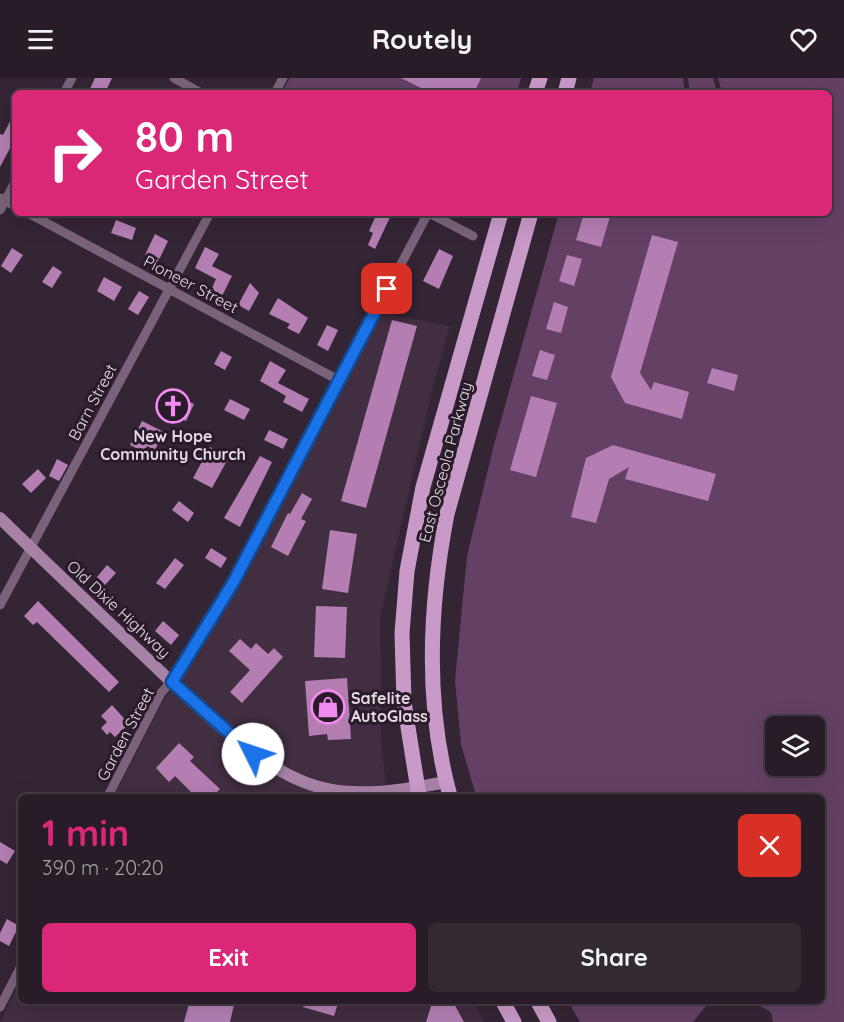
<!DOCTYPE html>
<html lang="en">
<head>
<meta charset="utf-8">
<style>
  :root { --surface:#271c27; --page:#332933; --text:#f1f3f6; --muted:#a4a1a7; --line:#433a44; --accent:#db2777 }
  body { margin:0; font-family:Quicksand,sans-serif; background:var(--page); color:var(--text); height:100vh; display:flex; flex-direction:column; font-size:22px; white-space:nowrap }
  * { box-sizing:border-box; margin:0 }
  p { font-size:20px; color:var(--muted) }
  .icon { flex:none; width:33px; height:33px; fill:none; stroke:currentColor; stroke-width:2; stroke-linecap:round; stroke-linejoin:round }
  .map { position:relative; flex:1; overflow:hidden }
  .panel { position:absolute; left:18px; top:716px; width:807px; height:210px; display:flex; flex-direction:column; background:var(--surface); border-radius:9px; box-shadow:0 6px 24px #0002,0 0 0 2px var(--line) }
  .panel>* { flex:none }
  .hud { position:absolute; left:12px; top:12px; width:820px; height:126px; border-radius:9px; box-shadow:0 6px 24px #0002,0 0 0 2px var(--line); background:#db2777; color:#fff; overflow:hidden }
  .fabs { position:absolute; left:765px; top:638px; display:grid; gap:12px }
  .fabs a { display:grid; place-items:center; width:60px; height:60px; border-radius:9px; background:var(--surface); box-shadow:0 6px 24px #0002,0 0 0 2px var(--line); font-size:30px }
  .pin { position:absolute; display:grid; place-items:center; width:51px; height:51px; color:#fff; margin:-26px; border-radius:12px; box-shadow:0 3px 9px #0006 }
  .me { position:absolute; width:66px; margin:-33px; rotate:311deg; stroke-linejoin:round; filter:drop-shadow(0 0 4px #0008) }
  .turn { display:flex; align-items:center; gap:21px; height:126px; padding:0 24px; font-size:27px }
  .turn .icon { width:78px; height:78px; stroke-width:2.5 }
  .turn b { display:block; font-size:42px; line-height:51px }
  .round { display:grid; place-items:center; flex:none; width:63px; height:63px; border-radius:9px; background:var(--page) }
  .overview { display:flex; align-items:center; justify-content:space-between; height:102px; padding:0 24px }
  h1 { font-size:36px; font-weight:800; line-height:45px; color:var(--accent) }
  .action { display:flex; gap:12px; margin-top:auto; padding:12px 24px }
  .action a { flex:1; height:69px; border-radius:9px; background:var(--accent); color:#fff; font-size:24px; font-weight:800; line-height:69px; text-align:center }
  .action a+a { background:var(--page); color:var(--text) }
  header { display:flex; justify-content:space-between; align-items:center; height:78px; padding:0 24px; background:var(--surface); font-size:27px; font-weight:800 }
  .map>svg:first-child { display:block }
  .built { fill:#412e40 }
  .green { fill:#644164; fill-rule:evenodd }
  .building { fill:#b47eb3 }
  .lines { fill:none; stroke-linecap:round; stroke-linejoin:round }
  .street { stroke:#7a6379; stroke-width:9 }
  .secondary { stroke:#a782a6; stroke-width:12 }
  .primary { stroke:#c99ac8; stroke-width:15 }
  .route-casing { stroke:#114b97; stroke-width:15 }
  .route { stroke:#1a73e8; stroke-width:10 }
  .labels { text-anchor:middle; stroke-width:6; stroke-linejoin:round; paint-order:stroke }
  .street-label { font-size:16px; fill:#e4dae3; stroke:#2a1b2a }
  .poi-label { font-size:16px; font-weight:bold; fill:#e4dae3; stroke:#2a1b2a }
</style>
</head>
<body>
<header><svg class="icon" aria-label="menu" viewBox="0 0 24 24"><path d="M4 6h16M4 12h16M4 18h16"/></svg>Routely<svg class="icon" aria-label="heart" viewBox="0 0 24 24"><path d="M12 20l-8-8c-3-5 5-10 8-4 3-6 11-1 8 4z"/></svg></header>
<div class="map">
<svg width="844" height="944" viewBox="0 0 844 944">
  <rect width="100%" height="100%" fill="#342534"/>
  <!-- built -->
  <path class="built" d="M381,235L450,248L434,304L380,540L381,663L386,708L361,710L331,707L295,696L257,672L180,604L238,508Z
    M173,611L246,677L271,695L312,713L342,718H114L166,618Z
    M21,901V922H471L484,944H0Z"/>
  <!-- green -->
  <path class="green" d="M290,0H521L517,15H281Z
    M594,0H683L685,15H590Z
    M688,0H713L717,15H690Z
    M718,0H844V944H773L771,934L751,923L822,922V718H476L461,666L455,603L467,478L494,367L559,135H830V15H722ZM776,648H814V687H776Z
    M568,923H710L693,944H580Z"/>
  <!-- building -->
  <path class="building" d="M95,0H112L105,15H88Z
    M401,0H481L474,15H431Z
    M15,34V61L0,89V56L3,57Z
    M377,135H392L375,171L368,167L373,155L369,153Z
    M584,135H611L601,169L576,162Z
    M116,142L136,150L132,162L111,155Z
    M155,156L168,163L158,184L145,177Z
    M652,157L678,164L640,295L651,312L654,304L689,314L682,341L625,325L611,299Z
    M205,169L219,176L212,188L232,198L222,218L211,212L216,201L195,190Z
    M12,170L23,177L11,195L1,188Z
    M439,171L453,178L439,211L423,203Z
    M567,177L582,181L574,208L559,203Z
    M53,188L62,194L52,210L42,204Z
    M104,199L122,209L114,223L97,213Z
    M250,205L259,215L249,233L238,227Z
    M139,213L149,219L138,237L128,231Z
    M278,220L308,240L299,256L287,250L290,246L269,236Z
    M554,224L568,229L561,255L546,251Z
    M392,242L417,248L366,430L341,423Z
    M327,247L338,252L328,273L317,267Z
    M540,272L555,277L547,302L532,298Z
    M221,273L232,279L225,292L214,286Z
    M270,283L286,292L278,305L309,321L302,334L283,324L286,318L260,303Z
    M712,290L738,297L734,313L707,305Z
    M164,312L194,326L186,343L156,329Z
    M531,318L557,325L536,399L510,392Z
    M230,321L250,331L244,342L224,332Z
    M142,343L164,354L155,372L147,368L144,374L130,367Z
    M269,352L288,361L283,371L264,362Z
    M613,367L716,396L708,423L625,401L629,389L609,401L596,445L571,439L586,380Z
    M210,369L229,379L212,410L193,400Z
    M260,378L272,384L240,449L224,440Z
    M57,381L68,387L59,403L49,398Z
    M38,391L46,400L31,415L22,406Z
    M302,415L312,421L301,441L306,443L288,478L271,469L288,435L290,436Z
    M179,423L194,435L188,444L172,432Z
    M330,452L357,456L348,515L322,511Z
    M211,470L227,480L221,490L205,480Z
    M175,480L184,487L165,511L156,505Z
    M107,487L116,495L105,507L97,499Z
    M38,523L119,604L109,614L37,544L33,547L24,538Z
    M316,528L347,529L345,580L314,579Z
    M163,543L179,557L171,567L155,553Z
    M240,561L251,571L256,565L268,576L274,570L283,579L242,625L230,614L250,592L229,573Z
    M347,600L351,661L328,662L327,656L309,658L305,603Z
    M112,627L129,646L115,659L110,654L107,657L101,650L107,644L101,638Z
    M179,665L194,679L190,683L220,711L213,718H195L175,698L169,704L156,690Z
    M0,764L15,773L7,786L0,782Z
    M7,841L19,848L9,868L0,863V855Z
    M190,922H235L230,944H184Z
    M305,922H339L334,938L303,929Z
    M433,922H452L464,944H426Z"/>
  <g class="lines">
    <!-- street -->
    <path class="street" d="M174,0L201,15
      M64,15L72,0
      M275,15L283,0
      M0,120L15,128
      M0,132L15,104
      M28,135L340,303
      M429,135L473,158
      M0,527L210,135
      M108,718L161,615L181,593L233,505L428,135
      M0,929L21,888"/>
    <!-- secondary -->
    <path class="secondary" d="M0,440C46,485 93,529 139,573C186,617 257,693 319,709C360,720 405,712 446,704"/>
    <!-- primary -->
    <path class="primary" d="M535,15L540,0
      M565,15L569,0
      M419,718L404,624L402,555L407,493L423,409L501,135
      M450,718C425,627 429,529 447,436L531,135
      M502,922L514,944
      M537,922L549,944"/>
  </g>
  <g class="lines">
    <defs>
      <path id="route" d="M253,676L172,604L233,505L387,211"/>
    </defs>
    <!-- route casing -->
    <use href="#route" class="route-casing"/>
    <!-- route -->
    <use href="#route" class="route"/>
  </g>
  <!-- icons -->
  <defs>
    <symbol id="church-ring" viewBox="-11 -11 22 22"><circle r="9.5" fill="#2a1b2a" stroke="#f28af2" stroke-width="1.5"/><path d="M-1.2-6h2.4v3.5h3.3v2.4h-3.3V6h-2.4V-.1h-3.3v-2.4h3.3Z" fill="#f28af2"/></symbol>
    <symbol id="shop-ring" viewBox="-11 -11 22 22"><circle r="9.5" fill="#2a1b2a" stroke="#f28af2" stroke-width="1.5"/><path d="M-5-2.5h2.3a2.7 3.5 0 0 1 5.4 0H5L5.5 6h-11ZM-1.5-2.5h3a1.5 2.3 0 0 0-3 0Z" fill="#f28af2"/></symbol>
  </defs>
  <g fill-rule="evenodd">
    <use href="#church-ring" x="154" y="309" width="38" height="38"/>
    <use href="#shop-ring" x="309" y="610" width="38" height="38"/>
  </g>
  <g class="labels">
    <!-- street labels -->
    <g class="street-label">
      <text transform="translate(191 206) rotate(28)" y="6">Pioneer Street</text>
      <text transform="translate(92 324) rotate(-62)" y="6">Barn Street</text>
      <text transform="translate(445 384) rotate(-75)" y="6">East Osceola Parkway</text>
      <text transform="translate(119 531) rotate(43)" y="6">Old Dixie Highway</text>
      <text transform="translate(125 656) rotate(-62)" y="6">Garden Street</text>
    </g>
    <!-- poi labels -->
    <g class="poi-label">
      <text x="173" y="364">New Hope<tspan x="173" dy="18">Community Church</tspan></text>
      <text x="351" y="626" text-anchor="start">Safelite<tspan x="351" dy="18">AutoGlass</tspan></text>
    </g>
  </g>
</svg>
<div class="fabs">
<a><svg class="icon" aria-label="layers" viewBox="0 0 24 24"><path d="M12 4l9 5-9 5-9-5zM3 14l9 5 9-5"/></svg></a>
</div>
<div class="pin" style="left:387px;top:211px;background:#d93025"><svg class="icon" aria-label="arrive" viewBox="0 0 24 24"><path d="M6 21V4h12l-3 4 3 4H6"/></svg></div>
<svg class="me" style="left:253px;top:676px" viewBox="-20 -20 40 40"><circle r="19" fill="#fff"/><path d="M0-13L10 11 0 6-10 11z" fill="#1a73e8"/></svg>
<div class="hud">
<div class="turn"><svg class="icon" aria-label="right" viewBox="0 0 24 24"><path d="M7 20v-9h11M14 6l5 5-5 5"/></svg><div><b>80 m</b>Garden Street</div></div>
</div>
<section class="panel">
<div class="overview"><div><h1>1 min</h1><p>390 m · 20:20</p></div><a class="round" style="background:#d93025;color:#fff"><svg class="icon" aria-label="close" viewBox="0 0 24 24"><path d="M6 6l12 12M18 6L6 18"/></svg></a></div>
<div class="action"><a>Exit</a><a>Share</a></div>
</section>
</div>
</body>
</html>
